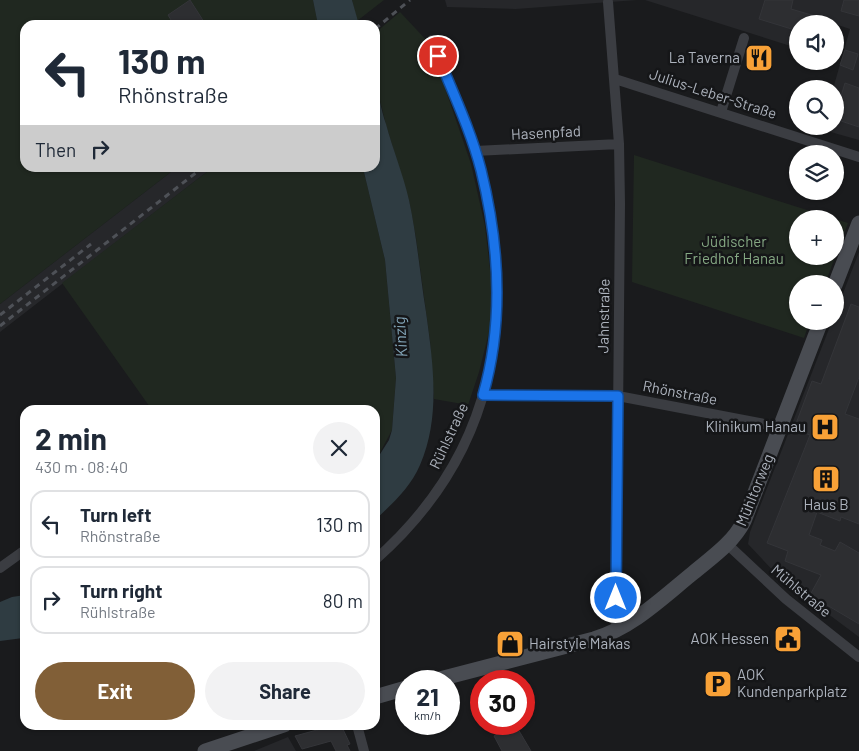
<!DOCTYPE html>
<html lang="en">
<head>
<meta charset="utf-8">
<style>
  :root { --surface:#fff; --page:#f2f2f3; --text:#1f2937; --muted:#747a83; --line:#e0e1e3; --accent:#815f37 }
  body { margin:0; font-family:Barlow,sans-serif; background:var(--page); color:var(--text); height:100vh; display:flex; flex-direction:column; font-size:19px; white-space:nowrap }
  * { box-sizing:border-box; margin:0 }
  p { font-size:16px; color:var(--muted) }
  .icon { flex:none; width:28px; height:28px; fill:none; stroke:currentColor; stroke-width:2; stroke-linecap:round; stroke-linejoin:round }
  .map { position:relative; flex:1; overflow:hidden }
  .sheet { position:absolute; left:20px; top:405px; width:360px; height:325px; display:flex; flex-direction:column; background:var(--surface); border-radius:15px; box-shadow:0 1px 4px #0004 }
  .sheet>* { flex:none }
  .banner { position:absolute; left:20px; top:20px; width:360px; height:152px; border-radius:15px; box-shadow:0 1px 4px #0004; background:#fff; color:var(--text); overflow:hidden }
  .fabs { position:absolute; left:789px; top:15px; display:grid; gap:10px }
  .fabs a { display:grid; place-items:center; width:55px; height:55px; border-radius:50%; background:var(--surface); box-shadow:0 1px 4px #0004; font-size:25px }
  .speed { position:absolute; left:395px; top:670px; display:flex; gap:10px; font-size:25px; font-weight:700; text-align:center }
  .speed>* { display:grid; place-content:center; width:65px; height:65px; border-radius:50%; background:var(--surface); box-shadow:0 1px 4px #0004; line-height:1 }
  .speed small { font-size:12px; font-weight:400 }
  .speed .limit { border:8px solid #d22; background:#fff; color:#111 }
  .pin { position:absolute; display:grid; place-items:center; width:42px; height:42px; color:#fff; margin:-21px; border:2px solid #fff; border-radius:50%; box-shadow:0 1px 5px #0007 }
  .me { position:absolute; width:55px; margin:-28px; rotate:0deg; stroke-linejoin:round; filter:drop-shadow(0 0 4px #0008) }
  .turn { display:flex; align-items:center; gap:18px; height:105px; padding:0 15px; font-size:22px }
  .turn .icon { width:65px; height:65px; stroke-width:2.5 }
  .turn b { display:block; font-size:35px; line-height:42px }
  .then { display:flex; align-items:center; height:48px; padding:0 15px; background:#0003; gap:10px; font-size:19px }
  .round { display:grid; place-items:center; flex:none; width:52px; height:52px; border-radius:26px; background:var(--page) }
  .head { display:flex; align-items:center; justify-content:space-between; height:85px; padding:0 15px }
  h1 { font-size:30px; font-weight:700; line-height:38px }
  .primary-button { display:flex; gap:10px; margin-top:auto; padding:10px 15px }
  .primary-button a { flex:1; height:58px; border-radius:30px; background:var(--accent); color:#fff; font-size:20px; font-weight:700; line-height:58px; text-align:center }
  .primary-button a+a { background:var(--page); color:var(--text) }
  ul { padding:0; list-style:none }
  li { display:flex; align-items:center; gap:15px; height:68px; margin:0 10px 8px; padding:0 5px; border:2px solid var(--line); border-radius:15px }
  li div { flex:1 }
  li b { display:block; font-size:19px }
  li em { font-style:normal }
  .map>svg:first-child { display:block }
  .built { fill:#26272a }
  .green { fill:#202820; fill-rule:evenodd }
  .water { fill:#2f3c42 }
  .building { fill:#2d2e31; stroke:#343539 }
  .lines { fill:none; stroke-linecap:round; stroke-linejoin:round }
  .street { stroke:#3b3d42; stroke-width:10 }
  .secondary { stroke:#494c52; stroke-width:15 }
  .rail { stroke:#4e5157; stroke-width:3; stroke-dasharray:6 5; stroke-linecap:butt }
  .route-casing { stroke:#114b97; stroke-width:12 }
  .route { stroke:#1a73e8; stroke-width:9 }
  .labels { text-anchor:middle; stroke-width:5; stroke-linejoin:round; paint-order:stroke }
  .poi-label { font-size:15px; fill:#adb3bd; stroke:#151618; text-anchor:end }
  .street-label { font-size:15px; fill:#adb3bd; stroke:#151618 }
  .park-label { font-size:15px; fill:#85a883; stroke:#151618 }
  .water-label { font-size:16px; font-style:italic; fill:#83a5b8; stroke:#151618 }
</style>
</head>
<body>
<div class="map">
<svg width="859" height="751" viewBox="0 0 859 751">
  <rect width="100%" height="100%" fill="#1a1b1d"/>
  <!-- built -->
  <path class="built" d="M445,0H637L516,9L447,7Z
    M645,0H859V140L820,129L821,126H835V89H833L850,29L838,25L835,34V24H798L797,48Z
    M176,168H212L0,332V304Z
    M859,252V637L780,578L748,544L750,532L832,321H835V314Z
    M288,737L296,751H254Z"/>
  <!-- green -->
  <path class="green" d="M0,0H313L318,25H25V168H176L0,304Z
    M352,0H384L357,21Z
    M400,12L430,44L471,164L485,226L492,287L490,328L479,372L468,405L434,399L430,341L416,238L409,200L386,125L375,80V33Z
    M634,155L848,223L825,284H798V321H810L804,338L632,282ZM798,219H835V256H798Z
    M212,168H363L385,260L396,378L392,430L375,462V410H152L62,283Z"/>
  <!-- water -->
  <path class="water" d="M313,0H352L359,25H318Z
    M375,80C379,95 381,110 386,124C393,150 403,174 409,200C417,237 420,275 426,312C433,363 441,417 420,465C410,488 393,503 375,520V462L389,440L392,430L396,378L385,260L363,168H375Z
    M25,595V655L20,651L23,638L0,641V602L12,597Z"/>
  <!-- building -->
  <path class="building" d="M190,0L206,25H174L168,15Z
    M765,0H793L791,9L815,16L812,24H798V31L759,19Z
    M844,0H859V16L841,11Z
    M845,50L858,54L853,70L840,65Z
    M845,83L859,88V127L835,119V94L841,96Z
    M851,304L859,307V377L845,414L859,419V524L841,517L840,521L817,512L809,535L822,540L820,545L835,551L840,542L859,553V624L810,595L821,575L785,561L788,551L767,543L810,435L794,429L812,381L821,384Z
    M515,724L531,751H502L494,736Z
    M335,725H341L350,744L347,745L350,751H336L331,741L302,749L295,736Z"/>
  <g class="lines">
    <!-- street -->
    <path class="street" d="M608,2L619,144L620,204L616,631
      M615,79L859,157
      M721,112L744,38
      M475,151L619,144
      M483,395L618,396L780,427
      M727,544L786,599L859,657
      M375,560C495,454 517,321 481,171C471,128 448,81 432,40
      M0,568L25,550
      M357,725L364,751"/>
    <!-- secondary -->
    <path class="secondary" d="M835,285L859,223
      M432,681L594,639C633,627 662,598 693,573C712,557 733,543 744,521L821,321
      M375,697L406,688
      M205,751L284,725"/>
    <!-- rail -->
    <path class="rail" d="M375,29L410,0
      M0,315L91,244
      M0,326L202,168"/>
  </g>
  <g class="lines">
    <defs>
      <path id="route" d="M438,56C453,93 471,131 481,170C499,243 504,322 483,395L618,396L616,598"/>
    </defs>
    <!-- route casing -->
    <use href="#route" class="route-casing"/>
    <!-- route -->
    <use href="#route" class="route"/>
  </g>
  <!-- icons -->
  <defs>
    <symbol id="restaurant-square" viewBox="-11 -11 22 22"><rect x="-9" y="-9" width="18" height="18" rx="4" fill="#f8a137" stroke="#151618"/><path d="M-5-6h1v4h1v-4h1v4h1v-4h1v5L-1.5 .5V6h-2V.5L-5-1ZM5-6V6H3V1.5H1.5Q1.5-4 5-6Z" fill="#111"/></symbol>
    <symbol id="hospital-square" viewBox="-11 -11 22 22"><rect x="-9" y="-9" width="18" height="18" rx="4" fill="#f8a137" stroke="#151618"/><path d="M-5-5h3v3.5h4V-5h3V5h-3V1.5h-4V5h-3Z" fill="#111"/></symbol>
    <symbol id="building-square" viewBox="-11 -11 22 22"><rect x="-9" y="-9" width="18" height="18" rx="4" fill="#f8a137" stroke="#151618"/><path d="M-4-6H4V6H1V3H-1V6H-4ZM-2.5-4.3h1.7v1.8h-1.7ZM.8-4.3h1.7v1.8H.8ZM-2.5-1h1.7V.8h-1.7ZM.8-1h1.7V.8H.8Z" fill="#111"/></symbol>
    <symbol id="civic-square" viewBox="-11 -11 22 22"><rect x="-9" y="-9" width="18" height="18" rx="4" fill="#f8a137" stroke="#151618"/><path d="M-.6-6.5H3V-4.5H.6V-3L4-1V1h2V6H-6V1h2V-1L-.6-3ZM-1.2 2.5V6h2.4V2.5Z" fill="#111"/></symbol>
    <symbol id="shop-square" viewBox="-11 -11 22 22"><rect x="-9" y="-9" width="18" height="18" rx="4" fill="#f8a137" stroke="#151618"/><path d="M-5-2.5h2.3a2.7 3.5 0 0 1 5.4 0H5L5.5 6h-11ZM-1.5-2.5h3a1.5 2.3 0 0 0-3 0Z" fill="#111"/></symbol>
    <symbol id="parking-square" viewBox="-11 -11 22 22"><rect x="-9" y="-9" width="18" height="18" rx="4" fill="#f8a137" stroke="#151618"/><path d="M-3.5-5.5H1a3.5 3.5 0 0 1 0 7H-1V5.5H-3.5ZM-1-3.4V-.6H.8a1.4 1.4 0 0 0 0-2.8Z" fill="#111"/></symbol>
  </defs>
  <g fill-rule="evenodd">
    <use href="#restaurant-square" x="743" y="42" width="32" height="32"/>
    <use href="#hospital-square" x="809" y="411" width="32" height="32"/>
    <use href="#building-square" x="810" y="463" width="32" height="32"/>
    <use href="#civic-square" x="772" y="623" width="32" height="32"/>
    <use href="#shop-square" x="494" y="628" width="32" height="32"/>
    <use href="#parking-square" x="702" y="668" width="32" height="32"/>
  </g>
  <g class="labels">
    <!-- poi labels -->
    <g class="poi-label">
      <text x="740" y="63">La Taverna</text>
      <text x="806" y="432">Klinikum Hanau</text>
      <text x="826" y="510" text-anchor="middle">Haus B</text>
      <text x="769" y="644">AOK Hessen</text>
      <text x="529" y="649" text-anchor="start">Hairstyle Makas</text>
      <text x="737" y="680" text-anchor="start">AOK<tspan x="737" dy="17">Kundenparkplatz</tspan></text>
    </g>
    <!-- street labels -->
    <g class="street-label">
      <text transform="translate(713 94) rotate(18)" y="5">Julius-Leber-Straße</text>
      <text transform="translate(546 133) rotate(-3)" y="5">Hasenpfad</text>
      <text transform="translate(604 316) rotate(-89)" y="5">Jahnstraße</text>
      <text transform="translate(680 393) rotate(11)" y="5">Rhönstraße</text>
      <text transform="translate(449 436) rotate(-65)" y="5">Rühlstraße</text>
      <text transform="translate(755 490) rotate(-68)" y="5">Mühltorweg</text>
      <text transform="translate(801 591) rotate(40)" y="5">Mühlstraße</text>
    </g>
    <!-- park labels -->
    <g class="park-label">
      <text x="734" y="247">Jüdischer<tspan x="734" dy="17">Friedhof Hanau</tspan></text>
    </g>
    <!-- water labels -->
    <g class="water-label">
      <text transform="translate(400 337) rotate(-94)" y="6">Kinzig</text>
    </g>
  </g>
</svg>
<div class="fabs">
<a><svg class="icon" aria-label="sound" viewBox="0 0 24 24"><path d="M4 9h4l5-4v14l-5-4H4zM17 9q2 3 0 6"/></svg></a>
<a><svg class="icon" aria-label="search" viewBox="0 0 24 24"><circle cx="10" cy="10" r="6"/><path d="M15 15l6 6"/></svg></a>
<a><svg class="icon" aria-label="layers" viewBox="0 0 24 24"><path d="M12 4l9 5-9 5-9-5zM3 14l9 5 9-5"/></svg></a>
<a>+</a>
<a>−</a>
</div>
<div class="speed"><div>21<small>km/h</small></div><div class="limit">30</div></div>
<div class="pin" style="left:438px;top:56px;background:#d93025"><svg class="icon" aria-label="arrive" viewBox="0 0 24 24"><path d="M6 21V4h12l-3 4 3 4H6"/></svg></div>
<svg class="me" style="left:616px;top:598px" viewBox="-20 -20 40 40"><circle r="17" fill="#1a73e8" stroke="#fff" stroke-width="3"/><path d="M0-11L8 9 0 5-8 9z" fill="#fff"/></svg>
<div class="banner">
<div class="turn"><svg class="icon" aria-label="left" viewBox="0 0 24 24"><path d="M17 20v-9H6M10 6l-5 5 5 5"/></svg><div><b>130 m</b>Rhönstraße</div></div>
<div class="then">Then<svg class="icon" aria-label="right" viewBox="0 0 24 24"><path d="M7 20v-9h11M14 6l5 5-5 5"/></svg></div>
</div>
<section class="sheet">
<div class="head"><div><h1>2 min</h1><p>430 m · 08:40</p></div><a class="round"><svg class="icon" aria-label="close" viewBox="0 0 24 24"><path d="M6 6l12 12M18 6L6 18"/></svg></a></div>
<ul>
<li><svg class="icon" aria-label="left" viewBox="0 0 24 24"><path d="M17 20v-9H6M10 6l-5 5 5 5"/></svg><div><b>Turn left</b><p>Rhönstraße</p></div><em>130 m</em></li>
<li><svg class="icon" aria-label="right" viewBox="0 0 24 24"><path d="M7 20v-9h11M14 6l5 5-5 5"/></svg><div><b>Turn right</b><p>Rühlstraße</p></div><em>80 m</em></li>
</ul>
<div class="primary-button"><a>Exit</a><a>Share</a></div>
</section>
</div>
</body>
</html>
